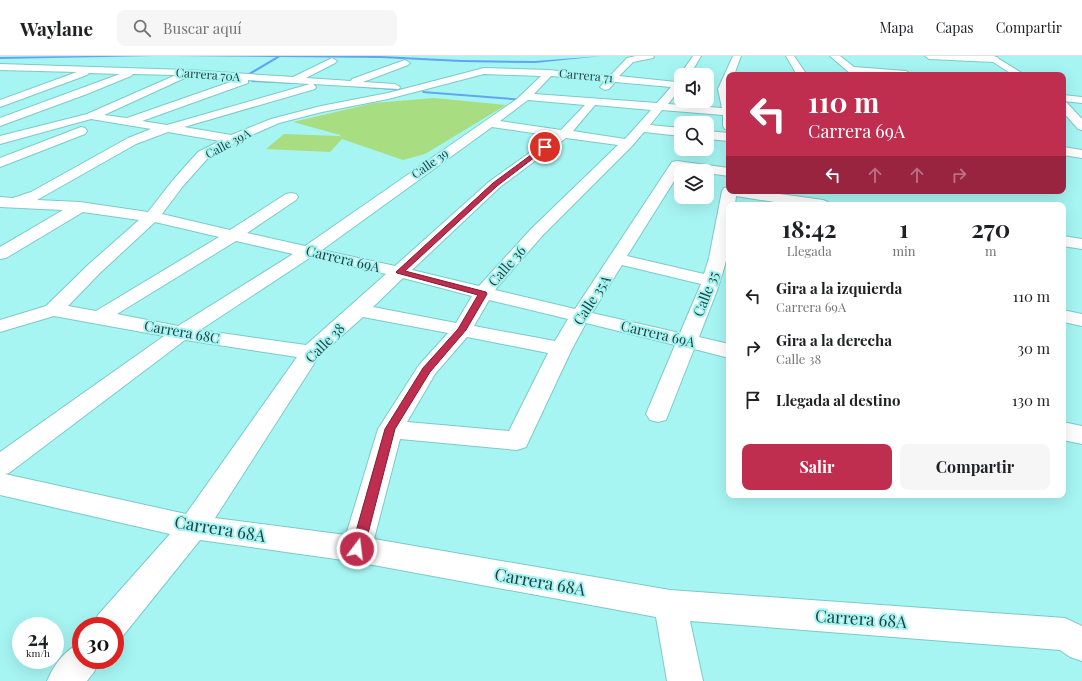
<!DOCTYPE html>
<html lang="es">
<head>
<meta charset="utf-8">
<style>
  :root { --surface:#fff; --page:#f6f6f6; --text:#202124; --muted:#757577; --line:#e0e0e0; --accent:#bf2e4f }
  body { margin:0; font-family:"Playfair Display",serif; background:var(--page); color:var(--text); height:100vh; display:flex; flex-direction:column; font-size:15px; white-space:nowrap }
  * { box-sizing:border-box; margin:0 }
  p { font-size:13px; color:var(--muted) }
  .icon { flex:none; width:22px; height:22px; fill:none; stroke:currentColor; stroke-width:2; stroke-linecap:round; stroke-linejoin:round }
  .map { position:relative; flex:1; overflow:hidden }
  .drawer { position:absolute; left:726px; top:146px; width:340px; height:296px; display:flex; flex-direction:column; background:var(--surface); border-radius:8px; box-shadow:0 4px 16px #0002 }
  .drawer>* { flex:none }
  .hud { position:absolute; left:726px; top:16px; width:340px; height:122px; border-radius:8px; box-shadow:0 4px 16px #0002; background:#bf2e4f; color:#fff; overflow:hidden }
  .buttons { position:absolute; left:674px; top:12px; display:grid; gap:8px }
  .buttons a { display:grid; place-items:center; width:40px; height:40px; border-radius:8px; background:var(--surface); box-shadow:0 4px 16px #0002; font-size:20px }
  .speed { position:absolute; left:12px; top:561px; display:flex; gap:8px; font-size:20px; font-weight:700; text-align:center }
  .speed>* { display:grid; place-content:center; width:52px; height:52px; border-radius:50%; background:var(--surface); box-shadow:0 4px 16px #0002; line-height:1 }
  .speed small { font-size:10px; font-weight:400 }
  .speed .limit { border:6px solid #d22; background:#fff; color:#111 }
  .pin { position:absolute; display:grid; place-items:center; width:34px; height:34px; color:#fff; margin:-17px; border:2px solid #fff; border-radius:50%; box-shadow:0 1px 4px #0007 }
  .me { position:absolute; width:44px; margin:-22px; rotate:15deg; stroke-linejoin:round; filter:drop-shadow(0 0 3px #0008) }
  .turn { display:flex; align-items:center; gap:14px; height:84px; padding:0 16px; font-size:18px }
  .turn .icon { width:52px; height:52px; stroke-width:2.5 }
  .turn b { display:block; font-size:28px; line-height:34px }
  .lanes { display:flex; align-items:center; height:38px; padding:0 16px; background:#0003; justify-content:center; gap:20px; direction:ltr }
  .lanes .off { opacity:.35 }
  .eta { display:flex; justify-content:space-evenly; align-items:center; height:68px; text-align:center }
  .eta b { font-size:24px; font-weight:700; line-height:28px }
  .primary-button { display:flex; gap:8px; margin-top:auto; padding:8px 16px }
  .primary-button a { flex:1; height:46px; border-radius:8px; background:var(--accent); color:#fff; font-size:16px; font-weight:700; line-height:46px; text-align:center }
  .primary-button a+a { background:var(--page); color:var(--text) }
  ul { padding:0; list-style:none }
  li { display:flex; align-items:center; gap:12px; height:52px; padding:0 16px }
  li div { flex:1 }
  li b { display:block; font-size:15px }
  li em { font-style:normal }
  header { display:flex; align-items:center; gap:24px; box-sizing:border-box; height:56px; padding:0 20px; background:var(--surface); border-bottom:1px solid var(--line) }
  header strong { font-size:19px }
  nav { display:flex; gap:22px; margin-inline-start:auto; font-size:14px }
  .search { width:280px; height:36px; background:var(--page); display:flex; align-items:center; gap:10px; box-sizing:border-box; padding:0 14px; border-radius:8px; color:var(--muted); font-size:15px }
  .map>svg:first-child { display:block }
  .green { fill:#a8dd82 }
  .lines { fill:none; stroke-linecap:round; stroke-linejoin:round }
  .stream { fill:#61a4f2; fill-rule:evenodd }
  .minor-casing { stroke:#7ccac7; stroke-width:2 }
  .tertiary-casing { stroke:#7ccac7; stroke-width:2 }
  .minor { fill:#fff; fill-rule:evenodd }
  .tertiary { fill:#fff; fill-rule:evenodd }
  .route { fill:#bf2e4f; stroke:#7c1e33 }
  .labels { text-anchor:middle; stroke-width:4; stroke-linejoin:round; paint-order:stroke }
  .far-street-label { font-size:12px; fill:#1e3f3e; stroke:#a6f5f3 }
  .street-label { font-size:14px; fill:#1e3f3e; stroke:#a6f5f3 }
  .near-street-label { font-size:17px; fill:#1e3f3e; stroke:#a6f5f3 }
</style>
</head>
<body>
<header>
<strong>Waylane</strong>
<div class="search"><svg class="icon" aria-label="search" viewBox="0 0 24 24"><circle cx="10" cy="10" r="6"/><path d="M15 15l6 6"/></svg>Buscar aquí</div>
<nav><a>Mapa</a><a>Capas</a><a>Compartir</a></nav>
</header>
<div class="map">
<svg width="1082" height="625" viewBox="0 0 1082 625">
  <rect width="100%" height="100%" fill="#a6f5f3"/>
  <!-- green -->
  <path class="green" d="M434,42L506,49L425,98L403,104L342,83L330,96L266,93L284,78L340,80L342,82L340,79L293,66L374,47Z"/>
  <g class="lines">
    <!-- stream -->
    <path class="stream" d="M87,0H153L0,3V1Z
      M175,0H381L461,4L535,5L602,0L535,7L461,6L381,2L280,1L248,20L247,18L276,1Z
      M251,24L296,26L298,27L296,28L252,26Z
      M352,29L407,33L409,34L407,35L353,31Z
      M422,35L525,43L527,44L525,45L423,37Z"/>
    <defs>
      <path id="minor" d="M636,0H654L653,2L633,6L619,20L676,26L681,23V32L668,48L722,52L718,33L733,0H741L734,19H729V74L725,73L723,70V59L662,54L650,69L681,72V80L644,76L632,90L543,179L495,234L575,253L672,106L677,105L729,112V120L707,117V115L681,114L627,200L704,218L709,202L722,135L724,132L729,131V135H759L823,144L828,146L831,149H793L736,140L735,149H729C729,162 730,176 729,190C724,221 710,252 699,281L729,288V302L694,293L666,364L658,366L650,364L646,358L675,289L586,267L572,293L526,391L517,394L400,383L374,483L670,534L1065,562L1082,570V605L1070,601L1060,594L690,565L703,625H667L656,561L357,506L200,484L122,581L115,584V570H94L98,559L170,478L0,439V396L164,280L54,260L0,276V264L46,250L88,209L139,164L83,156L6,202L0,203V191L63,154L0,151V141L13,142L31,136L128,82L151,73L91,63L0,88V80L87,58L176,19L133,18L131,20L87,38L0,70V62L120,18L89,17L87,19L0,51V44L77,16L0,14V8L188,14L293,21L332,2L337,5L335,7L306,22L351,25L352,23L402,5L405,4L410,7L408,9L363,26L395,28L400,31L399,33L313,28L316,31L315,33L184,71L231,79L271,63L321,50L388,37L484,12L549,14L610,20L627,2ZM484,18L541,20L517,43L305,190L247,177L296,144L298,141L296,138L291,137L286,138L230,174L162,158L183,130L208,102L236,86L279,67L322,56L388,43ZM189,20L239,23L127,62L104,59ZM551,20L605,25L600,31L605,34L609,33L615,26L671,31L657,47L534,38ZM248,24L310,28L167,69L142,65L248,27ZM528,44L585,49L561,74L500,65ZM595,49L651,54L625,83L573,75ZM492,71L553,80L490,125L395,210L322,194ZM168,76L220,85L198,96L173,124L148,156L80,146L37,144L136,88ZM566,82L618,89L531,173L479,230L412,214L500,131ZM155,166L219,181L96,255L68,250L100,217ZM236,185L293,198L178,270L117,258ZM311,201L386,218L306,289L200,274ZM622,209L701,228L680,277L592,257ZM403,222L472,240L456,267L373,251ZM489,244L568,263L555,285L474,270ZM363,261L448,277L419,309L378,373L346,479L215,462L319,300ZM467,281L548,297L509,375L407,366L435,318ZM185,284L297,301L186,458L5,418L9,417Z
        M693,0H701L690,19H681V20L680,19Z
        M786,0H794L807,19H797Z
        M830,0H840L854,11L906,15L911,18L881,19L862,18L863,19H852Z
        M925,0H988L997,1L999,3L994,6L929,3Z
        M1063,39L1082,41V47L1063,45Z
        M81,71L85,72L87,75L85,78L0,111V102Z
        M707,75L729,77V85L707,83Z
        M1063,91L1082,94V102L1063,99Z
        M1063,180L1082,183V193L1063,190Z
        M1063,254L1082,258V270L1063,266Z
        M1063,366L1082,370V388L1063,384Z
        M81,587V604H99L94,616L87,625H47C54,609 64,594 81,587Z"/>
      <path id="tertiary" d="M984,0H994L1025,19H1013Z
        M1063,46L1067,47L1082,63V74L1078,73L1063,56Z"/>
    </defs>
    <!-- minor casing -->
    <use href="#minor" class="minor-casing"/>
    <!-- tertiary casing -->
    <use href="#tertiary" class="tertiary-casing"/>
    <!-- minor -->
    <use href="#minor" class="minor"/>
    <!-- tertiary -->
    <use href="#tertiary" class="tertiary"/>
  </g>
  <!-- route -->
  <path class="route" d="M543,90L548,91L497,130L405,215L486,236L487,238L466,274L430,316L395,373L364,493L362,497L357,498L353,497L351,493L385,373L423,312L458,273L478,239L397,217L396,216L493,127Z"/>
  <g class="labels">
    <!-- far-street labels -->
    <g class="far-street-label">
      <text transform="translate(208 19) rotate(4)" y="4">Carrera 70A</text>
      <text transform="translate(586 20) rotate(5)" y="4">Carrera 71</text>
      <text transform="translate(228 88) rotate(-28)" y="4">Calle 39A</text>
      <text transform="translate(430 108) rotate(-35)" y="4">Calle 39</text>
    </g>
    <!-- street labels -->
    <g class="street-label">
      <text transform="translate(343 203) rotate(13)" y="5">Carrera 69A</text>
      <text transform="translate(507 210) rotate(-49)" y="5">Calle 36</text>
      <text transform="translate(706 238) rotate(-69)" y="5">Calle 35</text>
      <text transform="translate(592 244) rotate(-57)" y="5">Calle 35A</text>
      <text transform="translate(182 276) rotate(10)" y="5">Carrera 68C</text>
      <text transform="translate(658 278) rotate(13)" y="5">Carrera 69A</text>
      <text transform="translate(325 287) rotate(-45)" y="5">Calle 38</text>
    </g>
    <!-- near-street labels -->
    <g class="near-street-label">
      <text transform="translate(220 473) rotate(9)" y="6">Carrera 68A</text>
      <text transform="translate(540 526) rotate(10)" y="6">Carrera 68A</text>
      <text transform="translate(861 563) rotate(4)" y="6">Carrera 68A</text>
    </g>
  </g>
</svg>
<div class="buttons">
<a><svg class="icon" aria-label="sound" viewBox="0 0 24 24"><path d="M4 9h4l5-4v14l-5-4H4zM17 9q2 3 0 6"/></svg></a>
<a><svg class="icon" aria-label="search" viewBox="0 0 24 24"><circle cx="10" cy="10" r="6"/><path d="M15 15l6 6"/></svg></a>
<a><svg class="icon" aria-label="layers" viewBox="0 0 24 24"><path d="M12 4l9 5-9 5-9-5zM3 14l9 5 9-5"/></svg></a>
</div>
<div class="speed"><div>24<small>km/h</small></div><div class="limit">30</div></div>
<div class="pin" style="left:545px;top:91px;background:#d93025"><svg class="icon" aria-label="arrive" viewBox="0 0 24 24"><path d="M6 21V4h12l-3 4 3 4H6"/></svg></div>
<svg class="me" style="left:357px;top:493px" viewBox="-20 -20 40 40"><circle r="17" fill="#bf2e4f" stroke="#fff" stroke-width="3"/><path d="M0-11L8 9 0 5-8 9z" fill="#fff"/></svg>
<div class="hud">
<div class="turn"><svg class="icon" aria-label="left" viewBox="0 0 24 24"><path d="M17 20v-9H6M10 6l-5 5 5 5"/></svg><div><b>110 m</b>Carrera 69A</div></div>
<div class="lanes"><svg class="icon" aria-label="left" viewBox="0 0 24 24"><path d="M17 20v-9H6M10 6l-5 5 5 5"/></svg><svg class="icon off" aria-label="ahead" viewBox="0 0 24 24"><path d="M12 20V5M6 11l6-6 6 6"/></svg><svg class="icon off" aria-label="ahead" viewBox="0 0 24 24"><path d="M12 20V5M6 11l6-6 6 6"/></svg><svg class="icon off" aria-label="right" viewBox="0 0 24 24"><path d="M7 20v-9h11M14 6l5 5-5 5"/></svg></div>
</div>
<section class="drawer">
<div class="eta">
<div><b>18:42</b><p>Llegada</p></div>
<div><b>1</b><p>min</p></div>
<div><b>270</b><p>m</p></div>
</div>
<ul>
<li><svg class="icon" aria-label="left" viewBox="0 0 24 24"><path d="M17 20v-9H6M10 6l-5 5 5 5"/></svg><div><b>Gira a la izquierda</b><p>Carrera 69A</p></div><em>110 m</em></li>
<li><svg class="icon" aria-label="right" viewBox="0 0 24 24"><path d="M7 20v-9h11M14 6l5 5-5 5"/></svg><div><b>Gira a la derecha</b><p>Calle 38</p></div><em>30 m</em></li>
<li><svg class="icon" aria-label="arrive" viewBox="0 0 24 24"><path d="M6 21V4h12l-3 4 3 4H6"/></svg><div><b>Llegada al destino</b></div><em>130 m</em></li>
</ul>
<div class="primary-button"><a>Salir</a><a>Compartir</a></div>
</section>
</div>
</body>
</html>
